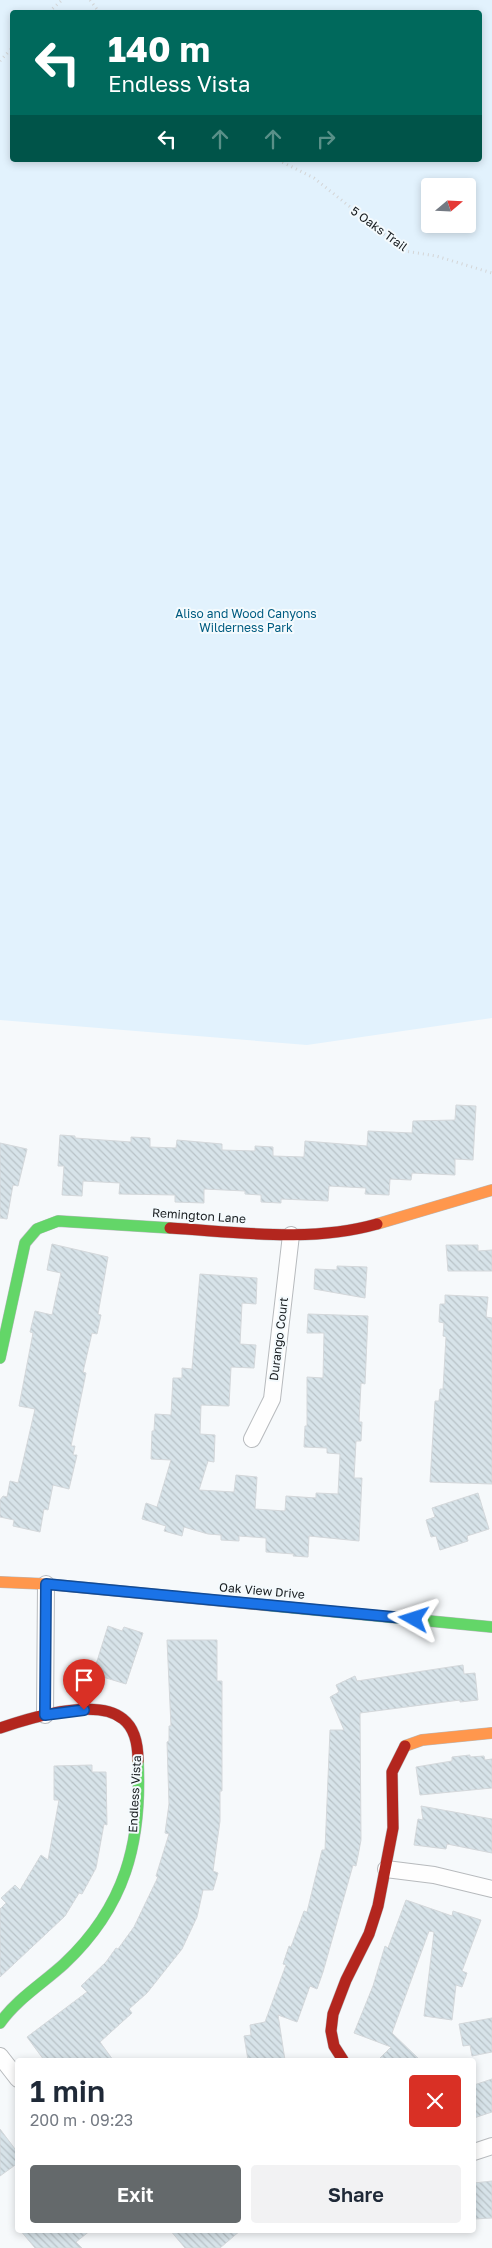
<!DOCTYPE html>
<html lang="en">
<head>
<meta charset="utf-8">
<style>
  :root { --surface:#fff; --page:#f2f2f3; --text:#1f2937; --muted:#747a83; --accent:#64696b }
  body { margin:0; font-family:"Golos Text",sans-serif; background:var(--page); color:var(--text); height:100vh; display:flex; flex-direction:column; font-size:19px; white-space:nowrap }
  * { box-sizing:border-box; margin:0 }
  p { font-size:16px; color:var(--muted) }
  .icon { flex:none; width:28px; height:28px; fill:none; stroke:currentColor; stroke-width:2; stroke-linecap:round; stroke-linejoin:round }
  .map { position:relative; flex:1; overflow:hidden }
  .sheet { position:absolute; left:15px; top:2058px; width:461px; height:175px; display:flex; flex-direction:column; background:var(--surface); border-radius:5px; box-shadow:0 2px 8px #0003 }
  .sheet>* { flex:none }
  .top-card { position:absolute; left:10px; top:10px; width:472px; height:152px; border-radius:5px; box-shadow:0 2px 8px #0003; background:#00695c; color:#fff; overflow:hidden }
  .needle { width:32px; rotate:71deg }
  .fabs { position:absolute; left:421px; top:178px; display:grid; gap:10px }
  .fabs a { display:grid; place-items:center; width:55px; height:55px; border-radius:5px; background:var(--surface); box-shadow:0 2px 8px #0003; font-size:25px }
  .pin { position:absolute; display:grid; place-items:center; width:42px; height:42px; color:#fff; margin:-51px -21px; border-radius:50% 50% 50% 0; rotate:-45deg; box-shadow:0 0 5px #0007 }
  .pin .icon { rotate:45deg }
  .me { position:absolute; width:55px; margin:-28px; rotate:276deg; stroke-linejoin:round; filter:drop-shadow(0 0 4px #0008) }
  .turn { display:flex; align-items:center; gap:18px; height:105px; padding:0 15px; font-size:22px }
  .turn .icon { width:65px; height:65px; stroke-width:2.5 }
  .turn b { display:block; font-size:35px; line-height:42px }
  .lanes { display:flex; align-items:center; height:48px; padding:0 15px; background:#0003; justify-content:center; gap:25px; direction:ltr }
  .lanes .off { opacity:.35 }
  .round { display:grid; place-items:center; flex:none; width:52px; height:52px; border-radius:5px; background:var(--page) }
  .summary { display:flex; align-items:center; justify-content:space-between; height:85px; padding:0 15px }
  h1 { font-size:30px; font-weight:600; line-height:38px }
  .action { display:flex; gap:10px; margin-top:auto; padding:10px 15px }
  .action a { flex:1; height:58px; border-radius:5px; background:var(--accent); color:#fff; font-size:20px; font-weight:600; line-height:58px; text-align:center }
  .action a+a { background:var(--page); color:var(--text) }
  .map>svg:first-child { display:block }
  .green { fill:#e2f2fd; fill-rule:evenodd }
  .building { fill:url(#building-back-hatch); stroke:#d4d8db }
  .lines { fill:none; stroke-linecap:round; stroke-linejoin:round }
  .street-casing { stroke:#b7babd; stroke-width:18 }
  .fast-casing { stroke:#b7babd; stroke-width:12 }
  .slow-casing { stroke:#b7babd; stroke-width:12 }
  .jam-casing { stroke:#b7babd; stroke-width:12 }
  .path { stroke:#d4d5d6; stroke-width:3; stroke-dasharray:1 4; stroke-linecap:butt }
  .street { stroke:#fefefe; stroke-width:16 }
  .fast { stroke:#63d668; stroke-width:11 }
  .slow { stroke:#ff974d; stroke-width:11 }
  .jam { stroke:#b3261e; stroke-width:11 }
  .route-casing { stroke:#114b97; stroke-width:12 }
  .route { stroke:#1a73e8; stroke-width:9 }
  .labels { text-anchor:middle; stroke-width:4; stroke-linejoin:round; paint-order:stroke }
  .street-label { font-size:12px; fill:#161b1e; stroke:#f4fafd }
  .park-label { font-size:12px; fill:#005c81; stroke:#f4fafd }
</style>
</head>
<body>
<div class="map">
<svg width="492" height="2248" viewBox="0 0 492 2248">
  <defs>
    <pattern id="building-back-hatch" width="6" height="6" patternUnits="userSpaceOnUse" patternTransform="scale(1.25)"><rect width="6" height="6" fill="#d7e3e9"/><path d="M-1 5l2 2M0 0l6 6M5-1l2 2" fill="none" stroke="#b8c2c7"/></pattern>
  </defs>
  <rect width="100%" height="100%" fill="#f6f9fb"/>
  <!-- green -->
  <path class="green" d="M0,0H492V1018L307,1045L0,1020ZM12,12H480V160H12ZM430,186H468V224H430Z"/>
  <!-- building -->
  <path class="building" d="M456,1105L476,1106L473,1160L455,1159V1175L412,1173L411,1180L390,1179L389,1195L365,1194L366,1188L329,1186L328,1201L281,1199V1203L261,1202V1195L245,1194V1191L204,1189V1203L175,1202V1195L119,1194L120,1183L83,1181L82,1196L62,1195L64,1166H58L60,1135L75,1136V1138L131,1142V1137L150,1138V1147L176,1148L177,1140L222,1144V1150L255,1151V1146L273,1147V1156L304,1157L305,1141L367,1146L368,1131L412,1133L413,1121L455,1120Z
    M0,1143L27,1149L18,1186L13,1185L7,1219L0,1218Z
    M52,1244L108,1257L98,1314L101,1315L97,1334L92,1333L83,1372L86,1373L71,1446H75L73,1455H77L69,1489L53,1485L48,1510L44,1509L40,1532L13,1526L14,1520L0,1517V1500L3,1496L7,1497L10,1481L18,1483L35,1409L19,1406L33,1333L30,1332L35,1311L52,1315L61,1273L47,1270Z
    M446,1245H478V1251L492,1250V1271H448Z
    M337,1266L367,1267L365,1298L314,1289L315,1269L337,1270Z
    M200,1274L257,1278L256,1304L242,1303L240,1344L256,1345L254,1368L231,1367L229,1406L201,1405L200,1434L215,1435L214,1462L208,1461L199,1490L234,1492L236,1475L257,1477L255,1509L285,1511L286,1496L316,1498V1493L338,1494L340,1454L327,1453V1448L304,1447L305,1426H307V1377L323,1378L324,1333H307L308,1314L368,1316L365,1384L361,1383L359,1422H362L361,1441H356L354,1478H362L359,1541L309,1536L308,1557L293,1556L294,1554L266,1552V1538L239,1536V1541L221,1540V1535L208,1534L184,1527L182,1536L164,1531L166,1526L142,1519L146,1503L157,1507L171,1460L151,1459L152,1431H154L155,1414L171,1415L173,1378H182V1368L192,1369Z
    M445,1295L488,1297L486,1317L492,1318V1484L430,1482L435,1401H439L440,1389H443L446,1337L443,1336L444,1323L439,1322L440,1304H445Z
    M478,1493L489,1529L467,1536L468,1541L440,1550L436,1536L431,1537L426,1520L435,1517L432,1508Z
    M108,1626L122,1631L124,1627L143,1633L126,1684L93,1674Z
    M167,1640H217V1681H222V1791H220V1821L213,1871L218,1873L213,1890H203L197,1917L182,1949L147,1993L129,2009L132,2013L100,2042L113,2060H44L27,2037L87,1992L81,1986L106,1962L116,1948L118,1949L134,1927L158,1877L156,1876L169,1834L165,1833L169,1804L167,1742L169,1741V1726H171Z
    M463,1665L464,1674L475,1673L478,1700L460,1702V1700L360,1713L361,1840L356,1866L353,1865L323,1972L317,1989L310,1986L297,2022L278,2015L285,2060H248L244,2036L251,2035L250,2025L265,2022L286,1965L283,1964L289,1946L291,1947L304,1911L307,1912L322,1850H325L330,1730H344L330,1697L339,1692L336,1685L355,1676L357,1681Z
    M470,1755V1757L484,1756L485,1760L492,1759V1788L420,1795L416,1767L452,1761V1757Z
    M92,1765V1772H106L107,1825L104,1824L96,1868L82,1894L79,1893L65,1916L0,1977V1909L6,1903L1,1898L15,1885L20,1890L41,1855L48,1860L59,1800H54V1766Z
    M421,1806L492,1819V1853L447,1844L446,1849L414,1845L418,1819L423,1820Z
    M406,1900L452,1916L453,1911L481,1920L462,1971L467,1973L462,1987L456,1985L452,2020L424,2016L434,1932L429,1931L392,2033L420,2060H378L391,2047L354,2033L373,1986L385,1946L388,1948Z
    M492,2018V2052L472,2056L470,2045L463,2046L459,2024Z
    M492,2079V2112L474,2118V2085Z
    M0,2129L18,2153V2163L0,2176Z
    M492,2181V2218L474,2219V2183Z
    M20,2230H91L76,2242L82,2248H35Z
    M170,2230H241L220,2248H185Z"/>
  <g class="lines">
    <defs>
      <path id="street" d="M252,1439L272,1399L291,1235
        M45,1715L46,1584
        M386,1869L434,1875L492,1889
        M0,2056L18,2079
        M474,2152L492,2146"/>
      <path id="fast" d="M0,1358L25,1243L37,1229L58,1221L170,1228
        M264,1605L492,1627
        M0,2023C17,1999 42,1984 64,1964C125,1907 142,1843 138,1761"/>
      <path id="slow" d="M377,1224L492,1190
        M0,1582L46,1584L264,1605
        M405,1746L422,1740L492,1733"/>
      <path id="jam" d="M170,1228C238,1232 310,1243 377,1224
        M0,1728C29,1718 97,1697 123,1719C136,1729 138,1746 138,1761
        M343,2060L334,2046L331,2031L333,2014L346,1980L369,1934L378,1906L393,1828L392,1772L405,1746"/>
    </defs>
    <!-- street casing -->
    <use href="#street" class="street-casing"/>
    <!-- fast casing -->
    <use href="#fast" class="fast-casing"/>
    <!-- slow casing -->
    <use href="#slow" class="slow-casing"/>
    <!-- jam casing -->
    <use href="#jam" class="jam-casing"/>
    <!-- path -->
    <path class="path" d="M90,0L99,12
      M49,12L62,0
      M0,61L12,48
      M278,160L314,178L405,251L436,256L492,273"/>
    <!-- street -->
    <use href="#street" class="street"/>
    <!-- fast -->
    <use href="#fast" class="fast"/>
    <!-- slow -->
    <use href="#slow" class="slow"/>
    <!-- jam -->
    <use href="#jam" class="jam"/>
  </g>
  <g class="lines">
    <defs>
      <path id="route" d="M84,1710L45,1715L46,1584L414,1619"/>
    </defs>
    <!-- route casing -->
    <use href="#route" class="route-casing"/>
    <!-- route -->
    <use href="#route" class="route"/>
  </g>
  <g class="labels">
    <!-- street labels -->
    <g class="street-label">
      <text transform="translate(379 229) rotate(36)" y="4">5 Oaks Trail</text>
      <text transform="translate(199 1216) rotate(4)" y="4">Remington Lane</text>
      <text transform="translate(279 1339) rotate(-83)" y="4">Durango Court</text>
      <text transform="translate(262 1591) rotate(5)" y="4">Oak View Drive</text>
      <text transform="translate(135 1794) rotate(-87)" y="4">Endless Vista</text>
    </g>
    <!-- park labels -->
    <g class="park-label">
      <text x="246" y="618">Aliso and Wood Canyons<tspan x="246" dy="14">Wilderness Park</tspan></text>
    </g>
  </g>
</svg>
<div class="fabs">
<a><svg class="needle" viewBox="-14 -14 28 28"><path d="M0-13l5 13h-10z" fill="#e53935"/><path d="M0 13l5-13h-10z" fill="#747a83"/></svg></a>
</div>
<div class="pin" style="left:84px;top:1710px;background:#d93025"><svg class="icon" aria-label="arrive" viewBox="0 0 24 24"><path d="M6 21V4h12l-3 4 3 4H6"/></svg></div>
<svg class="me" style="left:414px;top:1619px" viewBox="-20 -20 40 40"><path d="M0-17L14 15 0 8-14 15z" fill="#1a73e8" stroke="#fff" stroke-width="4"/></svg>
<div class="top-card">
<div class="turn"><svg class="icon" aria-label="left" viewBox="0 0 24 24"><path d="M17 20v-9H6M10 6l-5 5 5 5"/></svg><div><b>140 m</b>Endless Vista</div></div>
<div class="lanes"><svg class="icon" aria-label="left" viewBox="0 0 24 24"><path d="M17 20v-9H6M10 6l-5 5 5 5"/></svg><svg class="icon off" aria-label="ahead" viewBox="0 0 24 24"><path d="M12 20V5M6 11l6-6 6 6"/></svg><svg class="icon off" aria-label="ahead" viewBox="0 0 24 24"><path d="M12 20V5M6 11l6-6 6 6"/></svg><svg class="icon off" aria-label="right" viewBox="0 0 24 24"><path d="M7 20v-9h11M14 6l5 5-5 5"/></svg></div>
</div>
<section class="sheet">
<div class="summary"><div><h1>1 min</h1><p>200 m · 09:23</p></div><a class="round" style="background:#d93025;color:#fff"><svg class="icon" aria-label="close" viewBox="0 0 24 24"><path d="M6 6l12 12M18 6L6 18"/></svg></a></div>
<div class="action"><a>Exit</a><a>Share</a></div>
</section>
</div>
</body>
</html>
